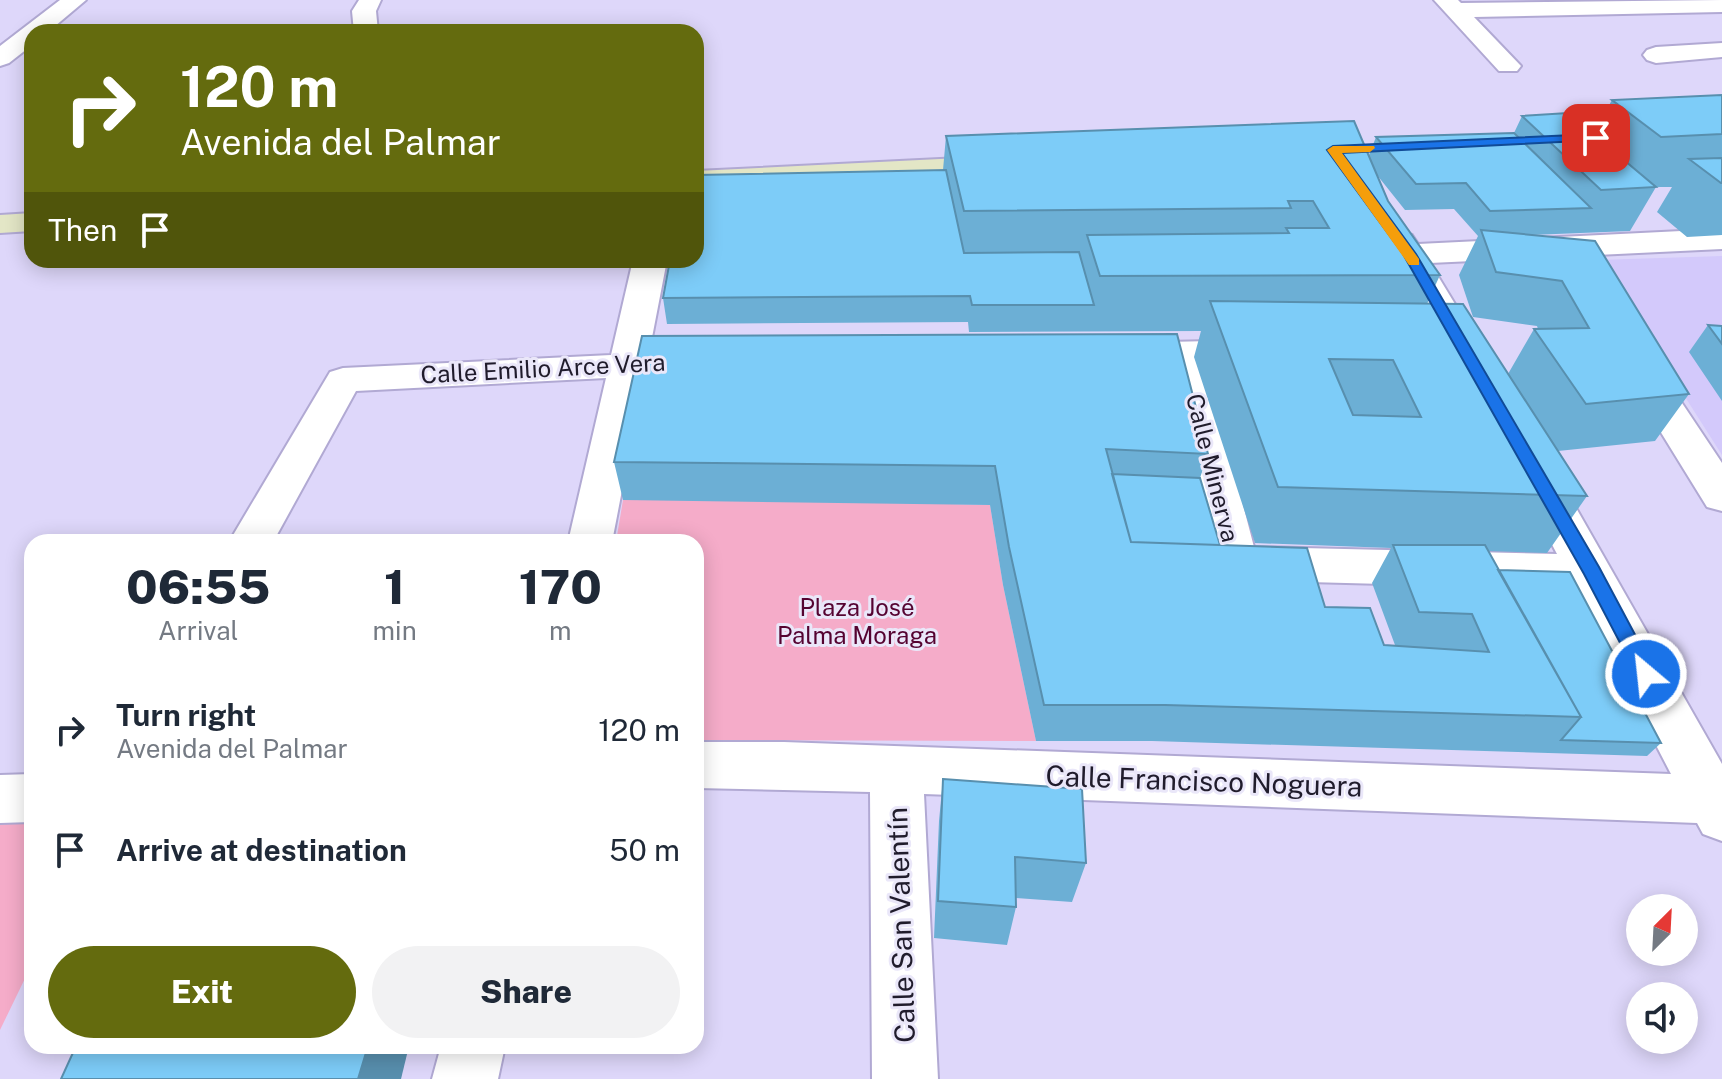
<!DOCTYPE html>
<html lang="en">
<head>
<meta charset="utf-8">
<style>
  :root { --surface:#fff; --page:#f2f2f3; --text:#1f2937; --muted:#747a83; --accent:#646b0e }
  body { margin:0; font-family:"Public Sans",sans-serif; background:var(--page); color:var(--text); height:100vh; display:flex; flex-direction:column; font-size:30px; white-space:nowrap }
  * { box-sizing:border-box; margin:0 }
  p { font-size:26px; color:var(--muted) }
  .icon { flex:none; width:44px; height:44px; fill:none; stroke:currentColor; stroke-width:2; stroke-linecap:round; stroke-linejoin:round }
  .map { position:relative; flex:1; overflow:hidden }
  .details { position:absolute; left:24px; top:534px; width:680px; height:520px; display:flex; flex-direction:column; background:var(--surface); border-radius:24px; box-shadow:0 4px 20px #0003 }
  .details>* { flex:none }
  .top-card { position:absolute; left:24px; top:24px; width:680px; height:244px; border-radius:24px; box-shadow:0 4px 20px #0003; background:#646b0e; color:#fff; overflow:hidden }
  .needle { width:52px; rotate:24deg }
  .tools { position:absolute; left:1626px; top:894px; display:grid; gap:16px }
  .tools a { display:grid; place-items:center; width:72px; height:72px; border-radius:50%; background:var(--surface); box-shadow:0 4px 20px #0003; font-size:40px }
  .pin { position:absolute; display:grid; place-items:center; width:68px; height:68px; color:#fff; margin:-34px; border-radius:16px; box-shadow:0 4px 12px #0006 }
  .me { position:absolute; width:88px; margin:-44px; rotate:332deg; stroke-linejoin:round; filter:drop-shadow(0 0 6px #0008) }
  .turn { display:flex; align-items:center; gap:28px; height:168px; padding:0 24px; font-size:36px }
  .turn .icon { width:104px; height:104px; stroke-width:2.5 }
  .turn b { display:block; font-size:56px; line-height:68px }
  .then { display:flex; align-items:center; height:76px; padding:0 24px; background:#0003; gap:16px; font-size:30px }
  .eta { display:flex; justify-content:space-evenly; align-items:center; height:136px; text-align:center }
  .eta b { font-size:48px; font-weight:800; line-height:56px }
  .primary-button { display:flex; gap:16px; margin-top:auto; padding:16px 24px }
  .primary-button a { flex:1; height:92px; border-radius:48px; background:var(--accent); color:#fff; font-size:32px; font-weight:800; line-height:92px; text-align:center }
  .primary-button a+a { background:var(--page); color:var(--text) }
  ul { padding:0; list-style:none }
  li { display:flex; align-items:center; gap:24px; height:120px; padding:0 24px }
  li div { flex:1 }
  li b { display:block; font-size:30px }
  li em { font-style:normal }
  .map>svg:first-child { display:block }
  .built { fill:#d3c9fb }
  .green { fill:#f5acc9 }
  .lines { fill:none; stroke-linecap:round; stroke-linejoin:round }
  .street-casing { stroke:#b1a9d3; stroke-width:4 }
  .secondary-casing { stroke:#b1a9d3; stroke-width:4 }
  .street { fill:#fff; fill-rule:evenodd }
  .secondary { fill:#e3e6c6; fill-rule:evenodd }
  .wall { fill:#6cafd5; fill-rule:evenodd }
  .shaded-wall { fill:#588fae }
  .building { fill:#7dccf8; stroke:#588fae; stroke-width:2; fill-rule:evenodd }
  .route { fill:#1a73e8; stroke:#114b97; stroke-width:2 }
  .slow { fill:#f59e0b }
  .labels { text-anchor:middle; stroke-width:6; stroke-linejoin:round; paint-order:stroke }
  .street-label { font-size:24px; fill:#201c2c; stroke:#eae7f9 }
  .park-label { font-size:24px; fill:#550331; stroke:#eae7f9 }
  .near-street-label { font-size:28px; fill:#201c2c; stroke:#eae7f9 }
</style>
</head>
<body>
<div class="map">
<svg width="1722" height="1079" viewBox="0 0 1722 1079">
  <rect width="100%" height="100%" fill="#ded7fa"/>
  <!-- built -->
  <path class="built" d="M1722,256V455L1598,260Z"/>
  <!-- green -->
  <path class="green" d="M747,499L990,505L1003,585L1036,741L696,740V542H616L623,500Z
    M32,798V964L0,1030V799Z"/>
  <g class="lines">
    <defs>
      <path id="street" d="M60,0H86L48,32H32V45L9,63L0,66V46Z
        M359,0H381L376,11L378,32H354L352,11Z
        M1434,0H1458L1461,3L1722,0V12L1474,17L1521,66L1517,71H1499Z
        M1722,43V57L1656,63L1647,60L1643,55L1647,50L1656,47Z
        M1722,229V249L1430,263L1486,355L1481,363L1468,366L1455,363L1450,355L1385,242L1390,235L1401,232L1412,235L1418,244Z
        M633,260H667L649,353L697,351L710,354L716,362L710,370L644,376L612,542H568L606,378L356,391L273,542H229L330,372L343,368L611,355Z
        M1257,340L1270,343L1275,351L1270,359L1206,363L1254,547L1557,554L1515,474L1521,464L1536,460L1551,464L1722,764V841L1703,834L1697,823L924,794L938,1079H872L870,792L696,788V742H784L1671,774L1575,589L1236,580L1220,575L1214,563L1169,364L1121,365L1108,362L1103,354L1108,346L1121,343Z
        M1639,354L1652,358L1722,463V511L1707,507L1620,366L1626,358Z
        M32,774V822L0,823V775Z
        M441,1046H505L498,1079H432Z"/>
      <path id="secondary" d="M1001,156L1011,159L1016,165L1011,171L696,189V171Z
        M32,213V231L0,233V215Z"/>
    </defs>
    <!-- street casing -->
    <use href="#street" class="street-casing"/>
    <!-- secondary casing -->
    <use href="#secondary" class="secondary-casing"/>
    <!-- street -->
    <use href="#street" class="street"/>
    <!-- secondary -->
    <use href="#secondary" class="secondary"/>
  </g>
  <!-- wall -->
  <path class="wall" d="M1722,95V235L1687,237L1657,212L1672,187H1656L1630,231L1531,235L1689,394L1655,441L1558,451L1587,496L1547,553L1488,551L1498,570L1661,743L1647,756L1152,741H1036L1003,585L990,505L623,500L614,462L642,336L1208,454L1200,478L1220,545L1325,607L1384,645H1395L1372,583L1391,548L1255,543L1194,357L1201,331L969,332L968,322L667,324L663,298L943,170L946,136L1369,155L1376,137L1514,133L1522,116L1593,134L1612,100ZM1377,175L1405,210L1454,209L1478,236L1459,275L1473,317L1537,326L1538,329H1534L1508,374L1427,304L1440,275L1388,201Z
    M1708,325L1722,326V401L1689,352Z
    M943,779L1086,863L1072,902L1016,898V907L1007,945L934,938L939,821Z"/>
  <!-- shaded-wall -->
  <path class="shaded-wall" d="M368,1046H409L401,1079H358Z"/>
  <!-- building -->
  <path class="building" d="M1722,95V134L1661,137L1612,100Z
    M1568,113L1656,187L1601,190L1522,116Z
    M1354,121L1388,201L1440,275L1100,276L1087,235L1289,233L1286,228H1329L1313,201H1288L1291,208L964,211L946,136Z
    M1514,133L1591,208L1490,211L1466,183L1416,184L1376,137Z
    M1722,158V183H1721L1689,159Z
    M946,170L964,253L1079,252L1094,305H972L970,296L663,298L670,260H696V175Z
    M1481,230L1595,241L1689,394L1586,404L1534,329L1589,328L1562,281L1496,272Z
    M1210,301L1463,304L1587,496L1278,487ZM1329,359L1393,360L1421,417L1353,415Z
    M1708,325L1722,326V344Z
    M1177,334L1208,454L1106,449L1131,542L1307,548L1325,607L1370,608L1384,645L1489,652L1472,614L1419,612L1393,545H1485L1581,717L1165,705H1044L1009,547L995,466L614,462L642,336Z
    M1112,474L1200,478L1220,545L1131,542Z
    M1498,570L1570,572L1661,743L1561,740L1581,717Z
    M943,779L1082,789L1086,863L1015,857L1016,907L938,901Z
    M76,1046H368L358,1079H61Z"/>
  <!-- route -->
  <path class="route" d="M1596,134L1602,138L1601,140L1342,153L1416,254L1599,567L1656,674L1653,679L1646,682L1639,679L1584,574L1403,254L1327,150L1333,146Z"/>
  <!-- slow -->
  <path class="slow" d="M1333,146H1374L1375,148L1370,152L1342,153L1419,259V265H1409L1327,150Z"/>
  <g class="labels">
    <!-- street labels -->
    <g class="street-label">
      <text transform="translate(543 369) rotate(-3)" y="8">Calle Emilio Arce Vera</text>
      <text transform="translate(1212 468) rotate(76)" y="8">Calle Minerva</text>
    </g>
    <!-- park labels -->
    <g class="park-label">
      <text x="857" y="616">Plaza José<tspan x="857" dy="28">Palma Moraga</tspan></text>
    </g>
    <!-- near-street labels -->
    <g class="near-street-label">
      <text transform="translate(1204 781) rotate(2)" y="10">Calle Francisco Noguera</text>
      <text transform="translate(901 925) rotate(-92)" y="10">Calle San Valentín</text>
    </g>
  </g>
</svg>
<div class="tools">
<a><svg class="needle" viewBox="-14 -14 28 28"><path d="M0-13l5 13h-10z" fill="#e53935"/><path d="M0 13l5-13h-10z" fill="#747a83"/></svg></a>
<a><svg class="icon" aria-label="sound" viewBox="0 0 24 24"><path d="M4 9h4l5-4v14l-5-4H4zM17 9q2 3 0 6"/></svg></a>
</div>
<div class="pin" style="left:1596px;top:138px;background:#d93025"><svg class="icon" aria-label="arrive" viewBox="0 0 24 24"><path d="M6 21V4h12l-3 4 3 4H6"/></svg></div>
<svg class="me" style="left:1646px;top:674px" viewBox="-20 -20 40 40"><circle r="17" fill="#1a73e8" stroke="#fff" stroke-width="3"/><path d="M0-11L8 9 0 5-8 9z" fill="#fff"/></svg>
<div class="top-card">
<div class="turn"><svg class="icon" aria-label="right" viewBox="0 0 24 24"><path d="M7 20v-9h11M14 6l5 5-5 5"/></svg><div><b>120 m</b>Avenida del Palmar</div></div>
<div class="then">Then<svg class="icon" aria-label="arrive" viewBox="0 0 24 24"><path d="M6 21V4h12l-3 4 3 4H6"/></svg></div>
</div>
<section class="details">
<div class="eta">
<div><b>06:55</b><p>Arrival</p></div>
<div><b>1</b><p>min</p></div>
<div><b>170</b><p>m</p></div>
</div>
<ul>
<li><svg class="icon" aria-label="right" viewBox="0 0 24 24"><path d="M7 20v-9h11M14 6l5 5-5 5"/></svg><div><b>Turn right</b><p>Avenida del Palmar</p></div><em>120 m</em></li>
<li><svg class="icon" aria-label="arrive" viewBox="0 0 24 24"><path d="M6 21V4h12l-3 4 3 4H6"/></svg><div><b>Arrive at destination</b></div><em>50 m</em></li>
</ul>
<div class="primary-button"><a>Exit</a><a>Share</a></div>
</section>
</div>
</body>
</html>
